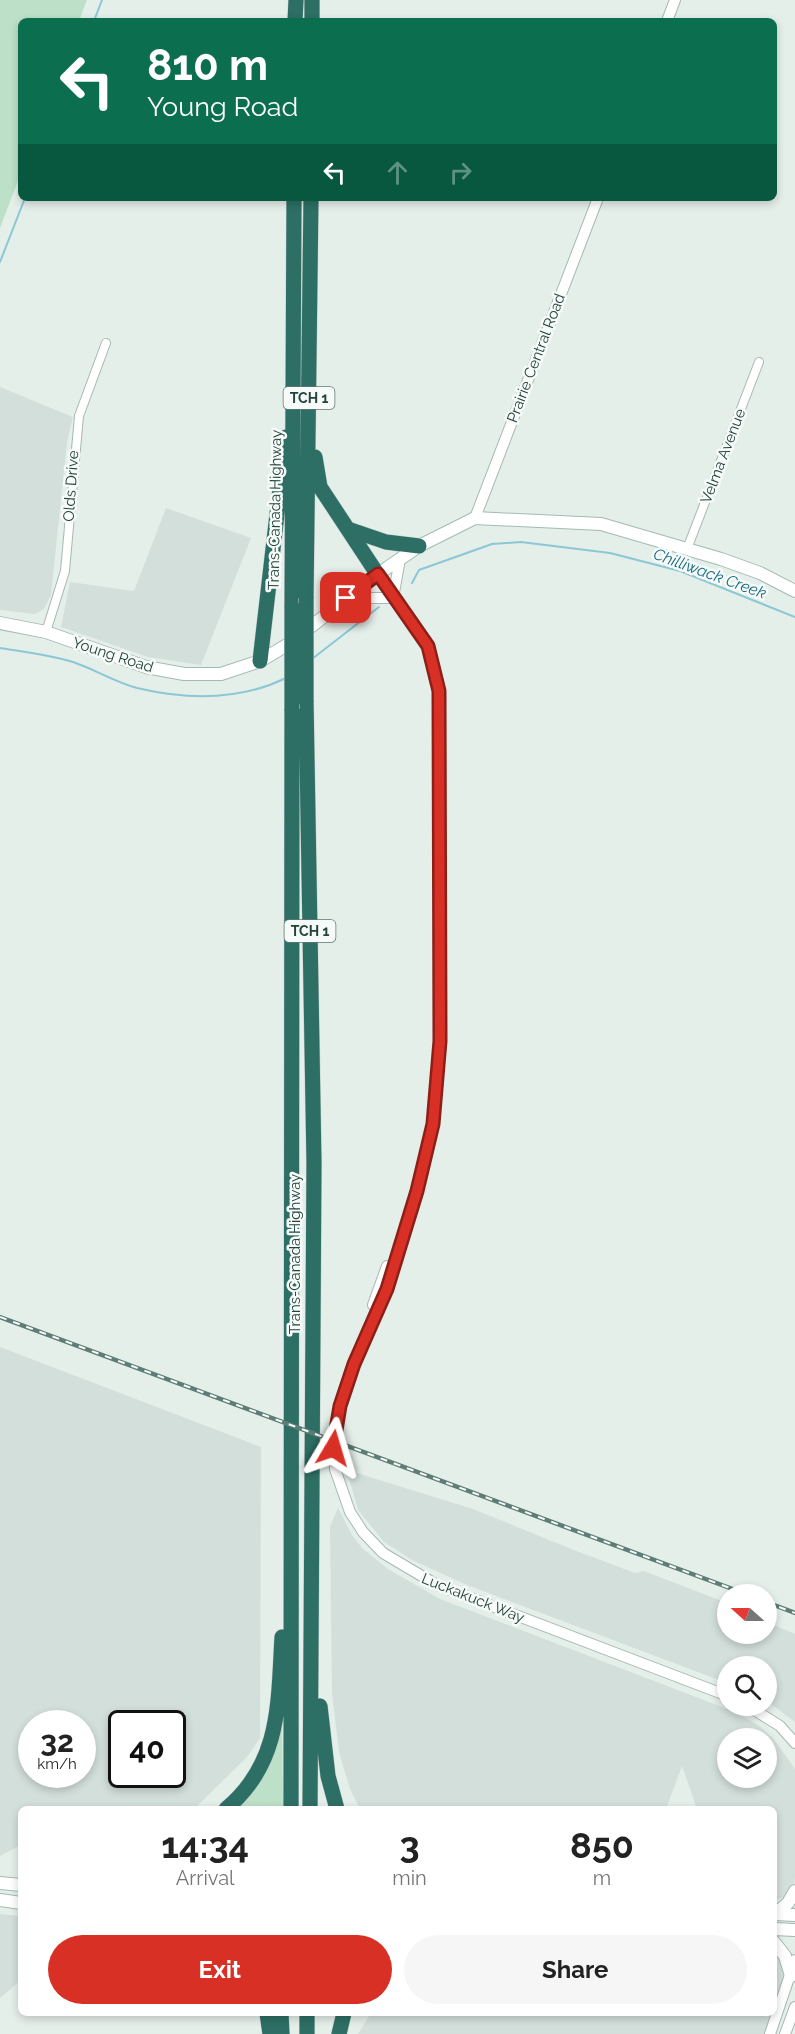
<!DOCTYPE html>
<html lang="en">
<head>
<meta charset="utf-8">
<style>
  :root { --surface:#fff; --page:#f6f6f6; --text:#222; --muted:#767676; --accent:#d93025 }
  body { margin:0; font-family:Raleway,sans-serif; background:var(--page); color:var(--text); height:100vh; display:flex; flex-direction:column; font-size:22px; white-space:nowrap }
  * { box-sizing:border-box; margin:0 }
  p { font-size:20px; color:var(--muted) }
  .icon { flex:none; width:33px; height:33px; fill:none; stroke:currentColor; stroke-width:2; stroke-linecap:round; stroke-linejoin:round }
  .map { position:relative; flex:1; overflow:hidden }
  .details { position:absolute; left:18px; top:1806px; width:759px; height:210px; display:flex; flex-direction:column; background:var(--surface); border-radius:9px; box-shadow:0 3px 9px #0003 }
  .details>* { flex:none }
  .top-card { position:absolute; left:18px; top:18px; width:759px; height:183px; border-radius:9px; box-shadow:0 3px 9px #0003; background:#0b6e4f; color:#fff; overflow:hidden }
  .needle { width:39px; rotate:291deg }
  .fabs { position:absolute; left:717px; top:1584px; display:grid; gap:12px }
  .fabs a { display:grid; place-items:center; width:60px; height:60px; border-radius:50%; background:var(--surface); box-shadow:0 3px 9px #0003; font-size:30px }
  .speed { position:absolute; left:18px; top:1710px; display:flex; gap:12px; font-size:30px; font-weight:700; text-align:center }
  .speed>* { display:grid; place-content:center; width:78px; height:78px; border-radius:50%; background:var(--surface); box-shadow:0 3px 9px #0003; line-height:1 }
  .speed small { font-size:15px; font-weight:400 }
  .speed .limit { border:3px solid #111; border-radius:9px; background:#fff; color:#111 }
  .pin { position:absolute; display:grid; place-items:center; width:51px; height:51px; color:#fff; margin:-26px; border-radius:12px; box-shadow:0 3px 9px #0006 }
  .me { position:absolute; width:66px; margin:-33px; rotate:7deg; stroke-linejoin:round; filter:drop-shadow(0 0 4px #0008) }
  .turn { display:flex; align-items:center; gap:21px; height:126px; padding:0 30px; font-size:27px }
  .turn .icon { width:78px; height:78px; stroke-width:2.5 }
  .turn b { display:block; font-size:42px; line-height:51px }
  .lanes { display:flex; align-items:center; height:57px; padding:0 30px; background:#0003; justify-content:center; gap:30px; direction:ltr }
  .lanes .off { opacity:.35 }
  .eta { display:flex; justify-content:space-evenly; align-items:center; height:102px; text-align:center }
  .eta b { font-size:36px; font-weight:700; line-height:42px }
  .button { display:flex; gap:12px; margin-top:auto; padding:12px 30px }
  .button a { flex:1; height:69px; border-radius:36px; background:var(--accent); color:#fff; font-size:24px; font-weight:700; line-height:69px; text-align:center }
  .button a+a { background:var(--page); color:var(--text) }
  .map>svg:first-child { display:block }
  .built { fill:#d3dfda; fill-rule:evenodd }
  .green { fill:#bde0c8 }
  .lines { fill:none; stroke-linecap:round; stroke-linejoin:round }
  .stream { stroke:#8bc7d5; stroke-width:2 }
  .minor-casing { stroke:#a7b8b2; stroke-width:10 }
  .tertiary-casing { stroke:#a7b8b2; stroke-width:12 }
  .secondary-casing { stroke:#a2bbb3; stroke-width:14 }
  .motorway-casing { stroke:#c1cac8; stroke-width:16 }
  .minor { stroke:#fff; stroke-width:8 }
  .tertiary { stroke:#fff; stroke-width:10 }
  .secondary { stroke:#fff; stroke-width:12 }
  .motorway { stroke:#2d6f64; stroke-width:15 }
  .rail-casing { stroke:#5d7d76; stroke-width:4.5 }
  .rail { stroke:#f6faf8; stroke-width:2; stroke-dasharray:7; stroke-linecap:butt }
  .motorway-bridge-casing { stroke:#c1cac8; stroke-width:16; stroke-linecap:butt }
  .motorway-bridge { stroke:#2d6f64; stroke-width:15 }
  .route-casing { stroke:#8d1f18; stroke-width:15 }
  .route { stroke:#d93025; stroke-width:10 }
  .labels { text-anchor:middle; stroke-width:5; stroke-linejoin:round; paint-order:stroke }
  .shield { fill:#f6faf8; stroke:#627973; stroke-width:1.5 }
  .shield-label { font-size:14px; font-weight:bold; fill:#23423a }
  .street-label { font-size:15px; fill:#23423a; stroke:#f6faf8 }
  .water-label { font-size:16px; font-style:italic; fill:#196c81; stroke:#f6faf8 }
</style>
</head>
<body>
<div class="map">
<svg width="795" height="2034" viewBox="0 0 795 2034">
  <rect width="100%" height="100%" fill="#e5efea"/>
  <!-- built -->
  <path class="built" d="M0,387L73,417L67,442L51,595L44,609L35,614L0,610Z
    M166,508L251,538L201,665L148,657L61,627L70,582L134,591Z
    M0,1347L261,1447L260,1738L247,1757L194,1809H21V1845L0,1856ZM32,1724H82V1774H32ZM122,1724H172V1774H122Z
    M347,1470L473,1509L574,1550L635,1573L644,1571L727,1603L728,1634H766L767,1622L795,1634V1722L767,1701L766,1666H728L727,1683L467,1585L412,1560L384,1542L358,1510Z
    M338,1508L352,1535L362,1548L388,1569L440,1599L735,1712L758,1725L773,1738L795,1769V1877L794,1884L787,1896L774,1901V1809H697L682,1766L666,1809H360L350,1789L339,1752L332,1693L330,1527ZM728,1738H766V1778H728Z
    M0,1914L21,1916V1980L0,1998Z
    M774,1945L784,1961L782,1988L774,2009Z
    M371,2013H772L764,2034H358Z"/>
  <!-- green -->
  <path class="green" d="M0,0H87L79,21H21V173L0,228Z
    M282,1707L283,1809H233Z"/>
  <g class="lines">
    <!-- stream -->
    <path class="stream" d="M94,21L102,0
      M0,262L25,198
      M412,583L419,570L492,544L521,542L610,553L680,571L795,617
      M0,648C25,652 49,655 73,662C94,669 115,682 137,688C188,700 239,701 286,678
      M312,659L379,607"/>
    <defs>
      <path id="minor" d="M687,549L759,362
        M46,632L65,571L79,416L106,343"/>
      <path id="tertiary" d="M667,21L675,0
        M475,518L598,198
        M346,598H393
        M393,598L400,559
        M373,1305L387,1266
        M356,1357L335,1427V1469L350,1512L363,1532L383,1553L437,1585L728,1696
        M354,1364L386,1289L417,1191L433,1124L440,1041L439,691L428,647L378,575
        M748,1706L780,1726L795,1743
        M770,2034L795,1960
        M785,2034L795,2007"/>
      <path id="secondary" d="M0,623L46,632L146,667L184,674H221L260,661L287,645L387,568L419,546L475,518L601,524L721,559L760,573L795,591
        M0,1883L21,1885
        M0,1900L21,1903
        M774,1914L795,1915
        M775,1914L788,1903L795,1891
        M774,1929L795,1930
        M774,1942L785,1956L791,1976"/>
      <path id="motorway" d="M295,21L296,0
        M312,21V0
        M315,457L320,487L378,575
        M348,529L386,542L419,546
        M306,598L311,198
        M292,607L294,198
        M260,661L286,437
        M306,700L314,1163L310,1809
        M320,1706L328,1776L337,1809
        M226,1809C281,1763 278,1704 282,1637
        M291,1809L292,709
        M267,2013L270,2034
        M281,2013L282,2034
        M307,2034V2013
        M339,2034L344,2013"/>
    </defs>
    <!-- minor casing -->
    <use href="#minor" class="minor-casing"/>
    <!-- tertiary casing -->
    <use href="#tertiary" class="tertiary-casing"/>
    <!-- secondary casing -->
    <use href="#secondary" class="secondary-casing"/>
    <!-- motorway casing -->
    <use href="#motorway" class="motorway-casing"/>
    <!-- minor -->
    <use href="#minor" class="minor"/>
    <!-- tertiary -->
    <use href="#tertiary" class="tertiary"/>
    <!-- secondary -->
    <use href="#secondary" class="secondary"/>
    <!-- motorway -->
    <use href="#motorway" class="motorway"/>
    <defs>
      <path id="rail" d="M0,1317L746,1594
        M766,1602L795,1613"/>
    </defs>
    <!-- rail casing -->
    <use href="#rail" class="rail-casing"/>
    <!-- rail -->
    <use href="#rail" class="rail"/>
    <defs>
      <path id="motorway-bridge" d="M306,700V598
        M292,709V607"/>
    </defs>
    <!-- motorway-bridge casing -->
    <use href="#motorway-bridge" class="motorway-bridge-casing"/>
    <!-- motorway-bridge -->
    <use href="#motorway-bridge" class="motorway-bridge"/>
  </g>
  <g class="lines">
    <defs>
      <path id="route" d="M333,1448L340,1406L354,1364L387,1289L417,1191L433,1124L440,1041L439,691L428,646L378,574L346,598"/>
    </defs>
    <!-- route casing -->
    <use href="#route" class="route-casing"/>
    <!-- route -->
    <use href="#route" class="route"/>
  </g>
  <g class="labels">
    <!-- shield labels -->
    <g class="shield">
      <rect x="283.5" y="387" width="51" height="22" rx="4.5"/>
      <rect x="284.5" y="920" width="51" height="22" rx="4.5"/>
    </g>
    <g class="shield-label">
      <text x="309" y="403">TCH 1</text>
      <text x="310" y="936">TCH 1</text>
    </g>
    <!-- street labels -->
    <g class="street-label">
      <text transform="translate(536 358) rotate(-69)" y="5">Prairie Central Road</text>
      <text transform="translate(723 456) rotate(-69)" y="5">Velma Avenue</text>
      <text transform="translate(71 486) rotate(-86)" y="5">Olds Drive</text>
      <text transform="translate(275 510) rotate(-89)" y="5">Trans-Canada Highway</text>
      <text transform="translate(113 655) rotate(18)" y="5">Young Road</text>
      <text transform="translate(295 1254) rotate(-90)" y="5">Trans-Canada Highway</text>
      <text transform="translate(473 1598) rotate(22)" y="5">Luckakuck Way</text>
    </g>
    <!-- water labels -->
    <g class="water-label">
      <text transform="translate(710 573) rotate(20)" y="6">Chilliwack Creek</text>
    </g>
  </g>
</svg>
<div class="fabs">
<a><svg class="needle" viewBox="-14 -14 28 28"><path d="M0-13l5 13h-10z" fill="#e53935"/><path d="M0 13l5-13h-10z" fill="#767676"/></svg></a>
<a><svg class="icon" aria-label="search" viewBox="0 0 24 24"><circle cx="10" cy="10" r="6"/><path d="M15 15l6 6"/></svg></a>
<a><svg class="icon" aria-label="layers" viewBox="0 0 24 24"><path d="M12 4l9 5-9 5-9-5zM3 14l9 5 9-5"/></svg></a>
</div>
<div class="speed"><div>32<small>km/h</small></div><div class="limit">40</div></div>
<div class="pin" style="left:346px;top:598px;background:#d93025"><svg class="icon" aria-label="arrive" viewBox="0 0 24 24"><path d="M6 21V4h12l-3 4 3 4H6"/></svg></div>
<svg class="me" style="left:333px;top:1448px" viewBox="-20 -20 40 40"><path d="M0-17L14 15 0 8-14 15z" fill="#d93025" stroke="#fff" stroke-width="4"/></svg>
<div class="top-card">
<div class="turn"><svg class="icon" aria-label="left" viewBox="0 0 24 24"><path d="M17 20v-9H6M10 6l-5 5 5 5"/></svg><div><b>810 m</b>Young Road</div></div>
<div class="lanes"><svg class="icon" aria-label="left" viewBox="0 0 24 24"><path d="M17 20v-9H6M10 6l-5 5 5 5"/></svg><svg class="icon off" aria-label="ahead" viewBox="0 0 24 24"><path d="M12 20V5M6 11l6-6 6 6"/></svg><svg class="icon off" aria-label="right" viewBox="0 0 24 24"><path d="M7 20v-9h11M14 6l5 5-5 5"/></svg></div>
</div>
<section class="details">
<div class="eta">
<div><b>14:34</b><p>Arrival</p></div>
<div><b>3</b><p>min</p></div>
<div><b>850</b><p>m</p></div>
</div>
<div class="button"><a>Exit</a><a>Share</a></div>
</section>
</div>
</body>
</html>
